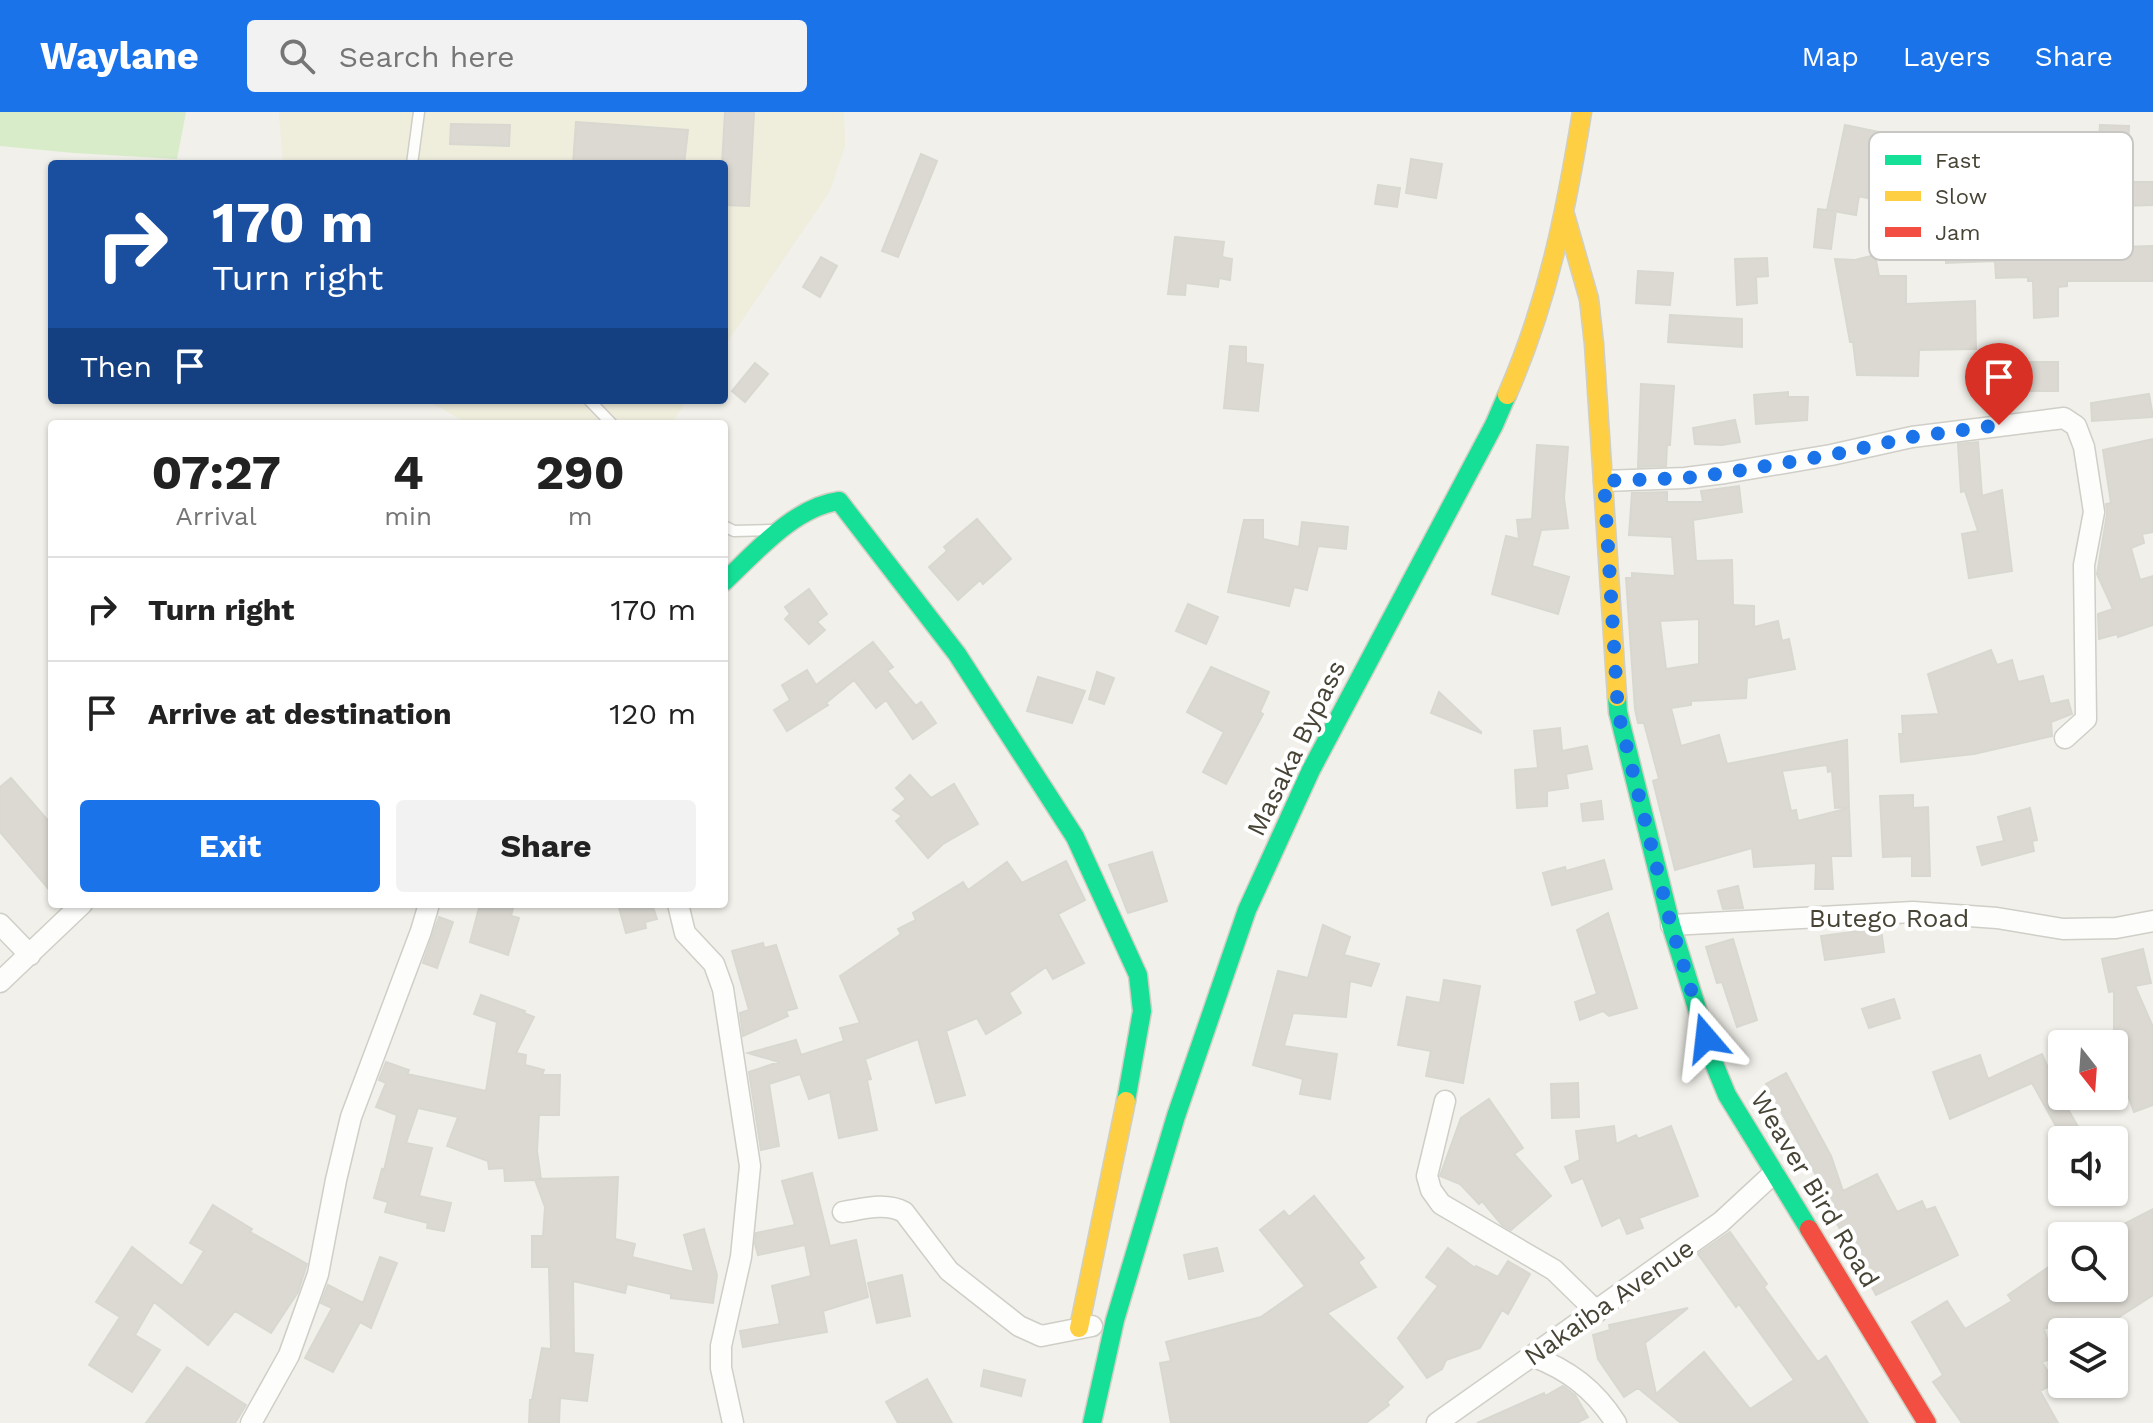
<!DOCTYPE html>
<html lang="en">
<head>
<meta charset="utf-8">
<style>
  :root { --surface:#fff; --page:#f2f2f2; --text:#222; --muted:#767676; --line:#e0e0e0; --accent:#1a73e8 }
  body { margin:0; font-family:"Work Sans",sans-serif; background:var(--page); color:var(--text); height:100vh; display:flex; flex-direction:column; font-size:30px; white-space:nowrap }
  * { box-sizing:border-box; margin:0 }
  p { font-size:26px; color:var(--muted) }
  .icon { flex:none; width:44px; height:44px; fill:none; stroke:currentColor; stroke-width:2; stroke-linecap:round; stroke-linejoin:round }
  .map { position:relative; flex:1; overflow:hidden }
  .sheet { position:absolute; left:48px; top:308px; width:680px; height:488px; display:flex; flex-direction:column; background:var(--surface); border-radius:8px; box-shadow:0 2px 6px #0004 }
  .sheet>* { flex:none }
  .hud { position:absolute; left:48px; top:48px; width:680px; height:244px; border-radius:8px; box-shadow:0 2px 6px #0004; background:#1a4fa0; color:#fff; overflow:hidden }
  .needle { width:52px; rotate:163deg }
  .tools { position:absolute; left:2048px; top:918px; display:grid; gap:16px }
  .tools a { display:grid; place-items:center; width:80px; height:80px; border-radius:8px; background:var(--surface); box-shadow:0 2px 6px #0004; font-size:40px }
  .pin { position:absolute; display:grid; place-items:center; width:68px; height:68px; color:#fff; margin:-82px -34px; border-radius:50% 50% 50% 0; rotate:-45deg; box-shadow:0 0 8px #0007 }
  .pin .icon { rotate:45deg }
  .me { position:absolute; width:88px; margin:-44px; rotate:343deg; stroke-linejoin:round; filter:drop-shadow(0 0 6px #0008) }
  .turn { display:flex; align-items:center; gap:28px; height:168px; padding:0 32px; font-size:36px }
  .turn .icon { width:104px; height:104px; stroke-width:2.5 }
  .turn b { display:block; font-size:56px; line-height:68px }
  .then { display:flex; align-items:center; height:76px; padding:0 32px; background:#0003; gap:16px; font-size:30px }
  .eta { display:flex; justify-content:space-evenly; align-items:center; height:136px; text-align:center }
  .eta b { font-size:48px; font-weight:700; line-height:56px }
  .primary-button { display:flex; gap:16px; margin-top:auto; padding:16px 32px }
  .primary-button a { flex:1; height:92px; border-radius:8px; background:var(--accent); color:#fff; font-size:32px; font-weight:700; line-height:92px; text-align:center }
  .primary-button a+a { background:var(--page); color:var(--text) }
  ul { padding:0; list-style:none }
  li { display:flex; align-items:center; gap:24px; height:104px; padding:0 32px; border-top:2px solid var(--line) }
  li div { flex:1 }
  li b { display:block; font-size:30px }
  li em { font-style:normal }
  header { display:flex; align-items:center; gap:48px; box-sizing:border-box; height:112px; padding:0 40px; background:var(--accent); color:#fff }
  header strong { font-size:38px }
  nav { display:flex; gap:44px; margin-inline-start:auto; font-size:28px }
  .search { width:560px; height:72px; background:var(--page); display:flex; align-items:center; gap:20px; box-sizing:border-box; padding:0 28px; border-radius:8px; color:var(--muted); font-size:30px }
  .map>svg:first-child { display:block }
  .education { fill:#efeddc }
  .green { fill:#d8ecca }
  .building { fill:#dbd9d2; stroke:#d9d8d0; stroke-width:2; fill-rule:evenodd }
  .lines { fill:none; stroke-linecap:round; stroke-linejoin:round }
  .lane-casing { stroke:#cfcec7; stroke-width:13 }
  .street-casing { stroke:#cfcec7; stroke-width:23 }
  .fast-casing { stroke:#d1cfc1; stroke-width:21 }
  .slow-casing { stroke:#d1cfc1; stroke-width:21 }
  .jam-casing { stroke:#d1cfc1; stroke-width:21 }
  .lane { stroke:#fdfdfc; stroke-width:10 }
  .street { stroke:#fdfdfc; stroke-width:20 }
  .fast { stroke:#16e098; stroke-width:18 }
  .slow { stroke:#ffcf43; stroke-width:18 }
  .jam { stroke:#f24e42; stroke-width:18 }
  .route { stroke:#1a73e8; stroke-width:14; stroke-dasharray:0 25.2 }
  .labels { text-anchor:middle; stroke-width:8; stroke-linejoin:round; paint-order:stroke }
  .street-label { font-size:26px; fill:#474436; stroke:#fff }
  .key { fill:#fff; stroke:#c8c7c3; stroke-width:2 }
  .key-label { font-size:22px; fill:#474436 }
</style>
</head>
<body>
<header>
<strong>Waylane</strong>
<div class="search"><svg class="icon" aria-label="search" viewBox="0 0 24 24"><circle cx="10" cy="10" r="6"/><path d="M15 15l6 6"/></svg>Search here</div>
<nav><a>Map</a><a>Layers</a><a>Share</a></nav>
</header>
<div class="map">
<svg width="2153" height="1311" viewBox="0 0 2153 1311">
  <rect width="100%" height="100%" fill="#f1f0ea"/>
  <!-- education -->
  <path class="education" d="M279,0H844L845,34L830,79L724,235V52H283Z
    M427,288H687L671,312H468Z"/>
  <!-- green -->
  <path class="green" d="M0,0H186L177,47L74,41L0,34Z"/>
  <!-- building -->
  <path class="building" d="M725,0H754L749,94L724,93L722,52Z
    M576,10L688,18L684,52H573Z
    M451,12L510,13L509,34L450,32Z
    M1845,13L1879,20L1867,86L1859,84L1856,103L1827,98Z
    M2100,13L2129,14L2126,70H2153V93L2121,94L2120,135L2153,134V169H2067V174L2058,175V204L2034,206L2033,169H2028V165L1996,166L1995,149L1946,151V141H1932L1930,70H1945L1976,73L1974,87L2032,83L2037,142L2089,139L2091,72H2093L2096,24L2099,25Z
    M921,42L937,49L898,145L882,139Z
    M1411,47L1442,52L1436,86L1406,81Z
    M1378,73L1400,76L1397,95L1375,92Z
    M1818,97L1836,99L1831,137L1814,135Z
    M1175,125L1224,130L1222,145L1232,147L1230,168L1219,166L1218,175L1186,171L1185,183L1168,182Z
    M1875,143L1879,164H1906V192L1975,189L1976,237L1919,238L1918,264L1857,263L1853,230H1850L1835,147L1855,148Z
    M821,145L837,154L820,185L803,175Z
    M1767,146L1768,164L1756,165L1757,191L1737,193L1735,147Z
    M1638,159L1673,161L1670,193L1636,191Z
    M1670,203L1742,207V235L1668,230Z
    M1230,234L1246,235V251L1263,253L1258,299L1224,296Z
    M2023,250H2058V279H2023Z
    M755,251L768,262L745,290L732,279Z
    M1641,272L1674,274L1670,333H1667L1666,354L1638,355Z
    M1788,280V285H1808L1807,308L1756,312L1754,283Z
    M2149,282L2153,305L2092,309L2091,291Z
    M1735,308L1740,330L1722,333L1695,332L1693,316Z
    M2153,327V420L2142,422L2144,431L2131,436L2140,468L2153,464V513L2118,525L2117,522L2099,527L2098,502L2113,497L2097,462L2107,402L2106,392L2111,391L2103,338Z
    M1978,330L1982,384L2002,378L2012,459L1969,466L1962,422L1978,419L1965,379L1961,380L1958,332Z
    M1537,333L1568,335L1564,386L1568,416L1541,418L1532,454L1569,465L1558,502L1492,482L1506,424L1519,427L1517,408L1532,407Z
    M1739,374L1742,400L1693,408L1696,449L1732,448L1733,493L1754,494V515L1778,509L1782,529L1789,527L1795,557L1747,566L1746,586L1691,589V593L1671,596L1681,634L1719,623L1727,652L1847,628L1849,695L1835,696L1832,659L1828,660L1827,653L1782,659L1791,699L1796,698L1798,709L1849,696L1851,744H1831L1833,777H1815L1816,751L1754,755L1752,736L1675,758L1653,669L1659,667L1644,611H1638L1635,597L1626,466H1632V461L1675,464L1672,425L1629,423L1632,381L1667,380V390H1703L1701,379ZM1699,507V552L1666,557L1660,509Z
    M977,407L1011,447L983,472L980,468L958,488L929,455L947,439L944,435Z
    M1244,408H1263V427L1299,435L1302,410L1348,415L1346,437L1318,434L1307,478L1294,475L1289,494L1228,480Z
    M809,477L827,502L817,510L825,518L809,532L785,507L790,502L785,495Z
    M1188,492L1218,505L1206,532L1176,519Z
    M873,530L893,555L887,559L916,594L921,590L936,611L913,627L886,588L876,596L854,568L826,591L828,593L787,619L774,598L790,588L782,573L807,558L816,573Z
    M1991,538L1997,553L2012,548L2018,570L2043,564L2050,592L2068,588L2072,602L2051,610L2052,624L1974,642L1901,650L1899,622H1903L1902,604L1939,602L1928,562Z
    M1211,555L1269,580L1260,600L1263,602L1226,672L1203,660L1224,620L1187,600Z
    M1097,560L1114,566L1104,592L1089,587Z
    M1038,565L1085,579L1072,611L1027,599Z
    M1439,580L1481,620V621L1431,601Z
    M1560,616L1562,639L1587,634L1592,657L1566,662L1568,676L1547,679V694L1517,696L1515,658L1538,656L1534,619Z
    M910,663L931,686L954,672L978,712L943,732L928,746L896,709L902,704L893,698L906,687L896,676Z
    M11,666L52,713V781L0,720V675Z
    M1913,683V696L1928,695L1930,764H1912V744L1883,745L1880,684Z
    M1601,689L1603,707L1583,709L1581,692Z
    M2030,696L2037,728L2032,729L2034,739L1982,753L1977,735L2004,729L1998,705Z
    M1152,740L1167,789L1128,801L1109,753Z
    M1604,748L1612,777L1552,793L1543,761L1565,755L1566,759Z
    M1066,749L1085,788L1058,802L1084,851L1053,867L1046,855L1009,881L1021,901L986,922L977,906L946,919L965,983L936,991L918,927L865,947L871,967L867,968L877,1018L839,1026L830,980L809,987L800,962L769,972L779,1034L761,1038L749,960L779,950L748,941L796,928L801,943L844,929L840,916L860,911L840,864L901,822L898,817L916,808L913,801L963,770L968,778L1007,750L1022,771Z
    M1738,774L1743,796L1723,797L1718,779Z
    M480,792H514L511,804L519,806L508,843L470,830Z
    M618,792H652L657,807L645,810L646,816L626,821Z
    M1608,801L1637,896L1609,904L1603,899L1580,908L1575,890L1597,882L1577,818Z
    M439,805L453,810L437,856L423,851Z
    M1323,813L1350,825L1344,843L1379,852L1371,874L1350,869L1346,905L1293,901L1284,934L1337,942L1330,987L1300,982L1303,967L1253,953L1278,859L1308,866Z
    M1881,816L1884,840L1825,848L1821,824Z
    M1733,827L1757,908L1737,915L1722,870L1717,871L1706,835Z
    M763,831L764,836L776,833L797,896L786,899L788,904L743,924L740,901L749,898L732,839Z
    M2143,837L2151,871L2135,874L2153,915V993L2134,1000L2114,944V879L2109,880L2102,847Z
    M1444,868L1480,874L1463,971L1426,964L1431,939L1398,933L1407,885L1440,891Z
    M481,883L525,899L524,901L534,905L516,941L526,943L525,953L544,958L542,963H560L559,1003H539L537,1039L541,1067H536L618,1065L615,1127L635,1132L632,1145L694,1160L684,1123L704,1117L717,1163L713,1191L671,1186V1182L627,1172L625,1181L573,1169L574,1241L593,1243L587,1289L560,1286L559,1311H529L530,1288H532L542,1236L551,1237L549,1155H532V1124H543L545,1095L535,1068L505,1069L504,1056L489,1057L488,1049L447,1034L458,1005L418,996L406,1031L432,1036L419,1084L451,1091L444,1119L427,1116L428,1111L385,1100L388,1090L374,1086L382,1057L384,1058L397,1003L376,995L386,971L379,968L386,950L409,958L407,962L486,979L497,910L474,902Z
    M1894,887L1900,906L1869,916L1862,897Z
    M2042,942L2051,963L2049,964L2080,1018L2063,1027L2032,971L1950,1007L1933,960L1980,943L1988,967Z
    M1786,961L1831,1044L1843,1079L1877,1062L1897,1100L1922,1089L1926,1098L1935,1095L1958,1143L1876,1183L1822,1084L1812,1087L1807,1071L1818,1067L1766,972Z
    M1578,971L1579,1005L1552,1006L1551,972Z
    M1489,987L1523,1036L1514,1042L1551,1084L1511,1118L1502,1113L1482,1089L1479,1092L1460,1072L1440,1064L1461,1006Z
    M1614,1014L1616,1032L1636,1023L1638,1027L1671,1014L1698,1084L1639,1106L1643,1116L1627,1122L1620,1105L1602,1114L1583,1066L1572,1071L1565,1055L1580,1048L1576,1019Z
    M812,1061L830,1134L856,1128L868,1185L823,1199L827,1220L743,1235L740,1219L780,1212L772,1174L811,1164L805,1133L758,1143L755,1132L756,1121L795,1113L782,1069Z
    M1314,1084L1364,1146L1358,1150L1376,1175L1327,1201L1403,1275L1387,1290L1389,1293L1366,1311H1171L1160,1251L1171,1249L1166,1230L1261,1205L1305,1174L1260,1118L1284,1099L1289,1105Z
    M213,1093L252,1117L250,1120L307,1152L298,1180L271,1221L235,1199L208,1233L154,1190L135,1223L160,1238L132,1280L89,1253L120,1205L96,1190L132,1135L182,1174L204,1139L190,1131Z
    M2153,1097V1183L2096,1220H2082L2072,1205L2044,1217L2053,1246L2042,1250L2055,1271L2040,1279L2058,1311H1962L1933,1270L1943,1263L1912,1210L1947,1189L1965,1217L2012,1189L2008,1183L2050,1154L2053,1158L2062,1152V1176H2114V1117Z
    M1730,1120L1767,1172L1764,1175L1818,1250L1826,1244L1868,1311H1681L1638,1276L1624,1285L1598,1247L1593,1223L1610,1218L1609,1213L1688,1196L1645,1231L1656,1282L1704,1240L1750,1297L1794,1268L1739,1192L1736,1195L1698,1142Z
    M1217,1136L1223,1159L1189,1167L1184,1143Z
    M1448,1136L1475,1156L1476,1154L1498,1165L1508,1149L1530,1162L1508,1202L1502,1198L1480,1236L1446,1248L1442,1257L1427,1266L1398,1226L1438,1174L1426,1165Z
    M380,1145L397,1151L371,1216L360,1210L333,1260L305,1246L332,1196L321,1191L328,1173L363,1191Z
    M902,1163L910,1204L877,1211L868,1171Z
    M187,1255L246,1293L235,1311H146Z
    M984,1258L1025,1268L1021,1284L981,1274Z
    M927,1267L952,1311H898L886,1290Z
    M1563,1274L1575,1283L1588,1305L1577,1311H1477L1544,1281L1545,1284Z"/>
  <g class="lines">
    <defs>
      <path id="lane" d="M412,52L419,0
        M589,288L612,312
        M724,414L734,419L771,418"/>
      <path id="street" d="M1604,369L1685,366L1725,361L1831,343L1912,325L2064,306L2076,314L2084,335L2094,400L2084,453L2086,607L2065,626
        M678,792L685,821L714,852L723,877L750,1054L741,1145L721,1234V1256L733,1311
        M0,812L30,843
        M1671,813L1913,800L1997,806L2063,817L2116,816L2153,809
        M0,870L82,792
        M1445,989L1427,1064L1431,1078L1441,1092L1554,1158L1597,1200
        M843,1100C863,1097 885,1090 904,1100L949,1159L1019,1214L1041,1224L1092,1214
        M1532,1244C1569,1258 1595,1278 1616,1311
        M251,1311L289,1243L318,1162L336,1068L351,1005L421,819L429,792
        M1437,1311L1721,1110L1774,1061"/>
      <path id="fast" d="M724,470C756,440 794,395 839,389L957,542L1075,725L1138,863L1142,899L1126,989
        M1617,585L1618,600L1671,813L1715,954L1727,983L1809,1117
        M1092,1311L1115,1208L1176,1004L1247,798L1311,658L1494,313L1507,283"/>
      <path id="slow" d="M1565,103L1589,187L1594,232L1617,585
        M1507,283C1548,190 1566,99 1582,0
        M1079,1216L1126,989"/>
      <path id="jam" d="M1809,1117L1927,1311"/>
    </defs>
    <!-- lane casing -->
    <use href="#lane" class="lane-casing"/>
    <!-- street casing -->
    <use href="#street" class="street-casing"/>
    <!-- fast casing -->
    <use href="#fast" class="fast-casing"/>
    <!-- slow casing -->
    <use href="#slow" class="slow-casing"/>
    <!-- jam casing -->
    <use href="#jam" class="jam-casing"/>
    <!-- lane -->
    <use href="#lane" class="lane"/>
    <!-- street -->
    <use href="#street" class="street"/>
    <!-- fast -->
    <use href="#fast" class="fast"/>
    <!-- slow -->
    <use href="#slow" class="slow"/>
    <!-- jam -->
    <use href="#jam" class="jam"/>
  </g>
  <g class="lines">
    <!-- route -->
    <path class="route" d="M1706,926L1671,813L1618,600L1604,369L1685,366L1725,361L1831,343L1912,325L1999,313"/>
  </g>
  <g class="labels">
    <!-- street labels -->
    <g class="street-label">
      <text transform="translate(1296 636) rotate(-64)" y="9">Masaka Bypass</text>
      <text x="1889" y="815">Butego Road</text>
      <text transform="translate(1815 1077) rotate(59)" y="9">Weaver Bird Road</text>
      <text transform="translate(1609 1190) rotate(-35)" y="9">Nakaiba Avenue</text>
    </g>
  </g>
  <!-- legend -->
  <rect x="1869" y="20" width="264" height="128" rx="12" class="key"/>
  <rect x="1885" y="43" width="36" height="10" fill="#16e098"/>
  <rect x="1885" y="79" width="36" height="10" fill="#ffcf43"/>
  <rect x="1885" y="115" width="36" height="10" fill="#f24e42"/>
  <g class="key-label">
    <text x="1935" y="56">Fast</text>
    <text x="1935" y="92">Slow</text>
    <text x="1935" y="128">Jam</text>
  </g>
</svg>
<div class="tools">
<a><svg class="needle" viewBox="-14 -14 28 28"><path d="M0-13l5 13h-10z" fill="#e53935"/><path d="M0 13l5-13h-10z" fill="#767676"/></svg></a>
<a><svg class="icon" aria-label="sound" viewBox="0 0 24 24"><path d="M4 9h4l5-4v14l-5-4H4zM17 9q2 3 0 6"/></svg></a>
<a><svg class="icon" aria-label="search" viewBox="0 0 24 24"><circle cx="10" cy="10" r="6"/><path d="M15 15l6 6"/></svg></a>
<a><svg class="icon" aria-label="layers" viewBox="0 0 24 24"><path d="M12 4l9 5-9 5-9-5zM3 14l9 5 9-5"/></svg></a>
</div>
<div class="pin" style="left:1999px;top:313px;background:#d93025"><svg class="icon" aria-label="arrive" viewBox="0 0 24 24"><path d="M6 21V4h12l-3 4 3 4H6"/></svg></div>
<svg class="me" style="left:1706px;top:926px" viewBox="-20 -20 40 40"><path d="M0-17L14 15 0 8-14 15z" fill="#1a73e8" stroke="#fff" stroke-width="4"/></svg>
<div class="hud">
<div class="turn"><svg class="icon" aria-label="right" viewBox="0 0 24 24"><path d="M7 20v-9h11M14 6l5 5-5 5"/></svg><div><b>170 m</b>Turn right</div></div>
<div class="then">Then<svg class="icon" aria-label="arrive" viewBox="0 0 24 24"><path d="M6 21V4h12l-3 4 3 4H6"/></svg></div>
</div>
<section class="sheet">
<div class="eta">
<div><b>07:27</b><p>Arrival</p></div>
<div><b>4</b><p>min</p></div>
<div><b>290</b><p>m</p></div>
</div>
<ul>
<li><svg class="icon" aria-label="right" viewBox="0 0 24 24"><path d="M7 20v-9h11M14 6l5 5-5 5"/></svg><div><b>Turn right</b></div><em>170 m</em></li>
<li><svg class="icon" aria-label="arrive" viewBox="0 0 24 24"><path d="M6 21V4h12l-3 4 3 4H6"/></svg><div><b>Arrive at destination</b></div><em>120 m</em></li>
</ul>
<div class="primary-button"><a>Exit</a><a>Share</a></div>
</section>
</div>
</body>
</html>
